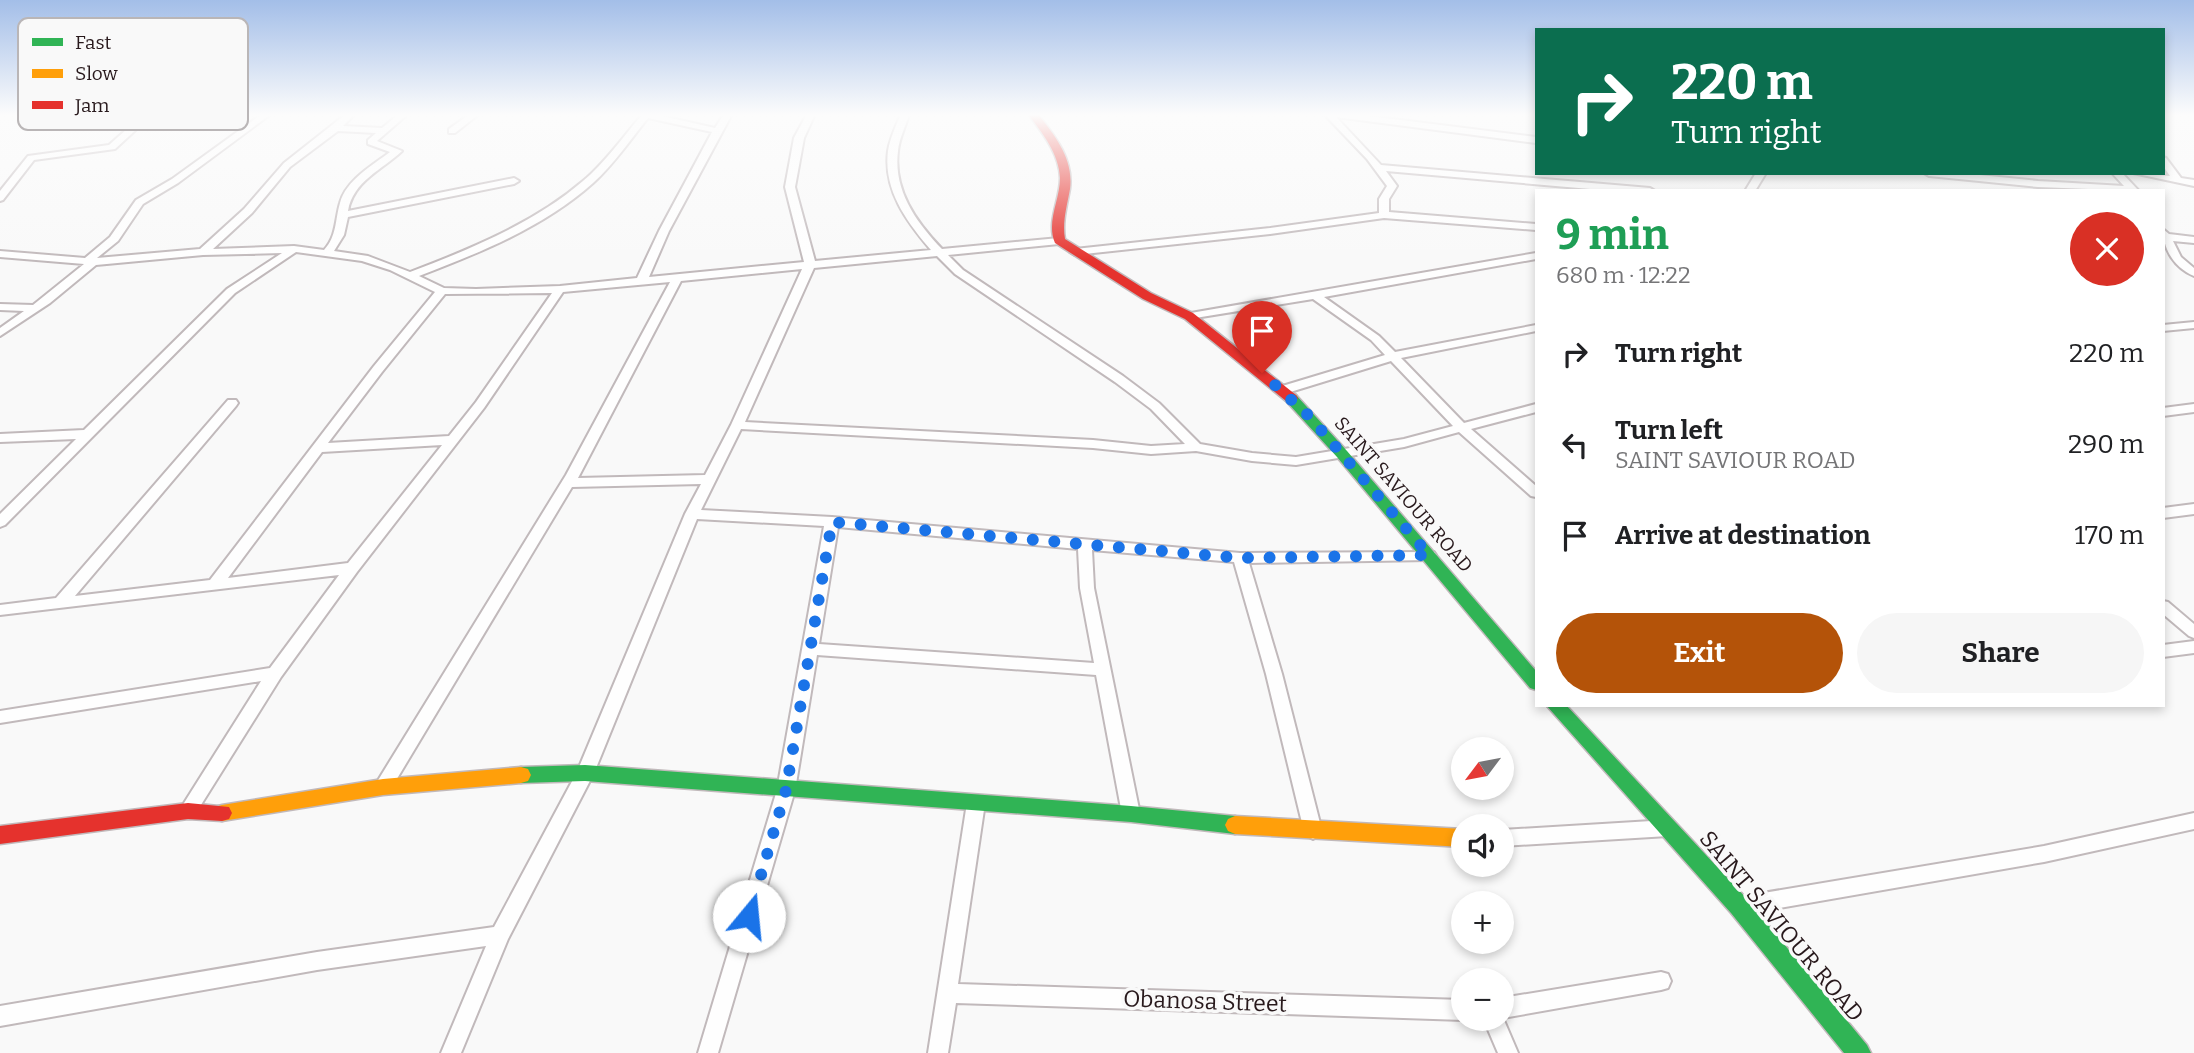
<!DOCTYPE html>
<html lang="en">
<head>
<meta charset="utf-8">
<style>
  :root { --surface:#fff; --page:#f6f6f6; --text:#202124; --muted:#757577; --accent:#b45309 }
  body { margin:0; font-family:Bitter,serif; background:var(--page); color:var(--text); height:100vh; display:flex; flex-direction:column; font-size:26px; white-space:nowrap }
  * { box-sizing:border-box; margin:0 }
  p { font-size:23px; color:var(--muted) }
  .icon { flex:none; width:38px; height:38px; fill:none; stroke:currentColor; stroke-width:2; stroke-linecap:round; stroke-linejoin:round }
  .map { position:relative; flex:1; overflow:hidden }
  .drawer { position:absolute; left:1535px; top:189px; width:630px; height:518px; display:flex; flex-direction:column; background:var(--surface); border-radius:0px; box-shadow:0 4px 10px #0003 }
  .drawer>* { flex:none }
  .hud { position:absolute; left:1535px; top:28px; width:630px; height:147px; border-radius:0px; box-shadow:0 4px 10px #0003; background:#0b6e4f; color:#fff; overflow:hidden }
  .needle { width:46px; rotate:238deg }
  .controls { position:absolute; left:1451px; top:737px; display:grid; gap:14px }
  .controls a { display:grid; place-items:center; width:63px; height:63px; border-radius:50%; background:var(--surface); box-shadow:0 4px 10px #0003; font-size:35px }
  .pin { position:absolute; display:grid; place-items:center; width:60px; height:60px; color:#fff; margin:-72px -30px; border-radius:50% 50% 50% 0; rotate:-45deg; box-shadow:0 0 7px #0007 }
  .pin .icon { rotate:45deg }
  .me { position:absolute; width:77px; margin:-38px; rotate:17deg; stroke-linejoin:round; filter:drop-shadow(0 0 5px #0008) }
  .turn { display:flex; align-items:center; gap:24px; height:147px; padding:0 21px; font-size:32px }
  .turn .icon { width:91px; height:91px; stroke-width:2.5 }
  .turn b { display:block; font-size:49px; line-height:60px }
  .round { display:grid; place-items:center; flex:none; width:74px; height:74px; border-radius:37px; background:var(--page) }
  .headline { display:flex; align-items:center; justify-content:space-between; height:119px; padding:0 21px }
  h1 { font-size:42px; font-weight:700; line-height:52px; color:#1e9e55 }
  .primary-button { display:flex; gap:14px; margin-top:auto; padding:14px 21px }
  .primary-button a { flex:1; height:80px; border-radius:42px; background:var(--accent); color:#fff; font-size:28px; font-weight:700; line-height:80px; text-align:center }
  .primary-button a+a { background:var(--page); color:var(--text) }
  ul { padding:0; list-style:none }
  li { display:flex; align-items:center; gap:21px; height:91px; padding:0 21px }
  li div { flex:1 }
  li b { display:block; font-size:26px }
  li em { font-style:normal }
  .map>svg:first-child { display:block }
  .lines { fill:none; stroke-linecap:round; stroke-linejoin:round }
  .street-casing { stroke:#c1b9bb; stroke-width:4 }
  .fast-casing { stroke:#c1b9bb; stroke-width:3 }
  .slow-casing { stroke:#c1b9bb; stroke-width:3 }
  .jam-casing { stroke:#c1b9bb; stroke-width:3 }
  .street { fill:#fefefe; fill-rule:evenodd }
  .fast { fill:#30b455; fill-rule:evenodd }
  .slow { fill:#ff9f0a; fill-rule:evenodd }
  .jam { fill:#e5322d; fill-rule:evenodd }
  .route { stroke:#1a73e8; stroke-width:12; stroke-dasharray:0 21.6 }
  .labels { text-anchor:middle; stroke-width:7; stroke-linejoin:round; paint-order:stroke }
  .street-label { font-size:19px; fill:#28191c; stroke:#f9f9f9 }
  .near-street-label { font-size:23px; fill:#28191c; stroke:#f9f9f9 }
  .key { fill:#f9f9f9; stroke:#bab6b7; stroke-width:2 }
  .key-label { font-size:19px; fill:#28191c }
</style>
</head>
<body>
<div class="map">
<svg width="2194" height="1053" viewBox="0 0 2194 1053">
  <rect width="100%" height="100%" fill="#f9f9f9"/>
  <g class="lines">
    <defs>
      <path id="street" d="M144,114H153L115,149L34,160L3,200L0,201V191L28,156L109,145Z
        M262,114H271L178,183L143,204L118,241L97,258L200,249L244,209L284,163L346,114H355L343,126L382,128L399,114H408L377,141L402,151C382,170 353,181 348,211L514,178L519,181L514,184L348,217L344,235L334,251L368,256L410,272C471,249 534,223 583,181C605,163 622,138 641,116L639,114H653L715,128L724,114H732L669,231L649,277L804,262L785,187L794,138L807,114H815L804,138L795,187L815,261L931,250C907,222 883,190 888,151C890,138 896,126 901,114H909C906,126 899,138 898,151C893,190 916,222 942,249L1059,238L1064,241L1059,244L948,255L963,270L1123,376L1159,403L1200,444L1252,453L1296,457L1404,439L1453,426L1391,361L1287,393H1279L1277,390L1279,387L1385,355L1371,340L1313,299L1189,319L1185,318V314L1536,253V259L1324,297L1379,336L1395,352L1536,325V331L1401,358L1464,423L1536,404V412L1471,429L1536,486V497L1531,496L1459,432L1404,447L1296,465L1252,461L1196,451L1151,454L1093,448L741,429L701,510L832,517L1240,553L1434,552L1436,555L1434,558L1429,560L1249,563L1282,674L1322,831L1319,836L1313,839L1307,836L1304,831L1266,674L1234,562L1092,550L1094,588L1140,814L1137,819L1131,821L1125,819L1122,814L1096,675L817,655L795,790L718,1053H698L777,790L824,526L697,519L594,773L508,939L461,1053H441L486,946L317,970L0,1026V1006L317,952L494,927L577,772L685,514L701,484L572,487L389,792L383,794L377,792L374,787L377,782L566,475L670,282L563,292L484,408L357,572L281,677L194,816L188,818L182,816L179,811L261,681L0,723V711L270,668L339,575L0,615V605L56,598L228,400H236L238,403L236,406L75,596L210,580L374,366L435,292L390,270L362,261L296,252L235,293L5,525L0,527V514L76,439L0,442V434L84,430L227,289L282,253L203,255L96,265L50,303L0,336V328L24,311L0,310V304L33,305L84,264L0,257V251L85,258L110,237L136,200L172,179ZM648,118L712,132L659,231L637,278L560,286L476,289L444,288L419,276C479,253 544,227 593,183C614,164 630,140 648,118ZM338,131L376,133L368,140V144L390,152C373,165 346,180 340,203C335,220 337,236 324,250L294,246L213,249L252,213L290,167ZM937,256L955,274L1115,382L1151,409L1185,444L1151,446L1093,440L745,422L814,268ZM802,269L731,425L705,475L578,478L681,281ZM552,293L476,402L449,436L328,443L382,372L445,294ZM442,445L348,563L228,578L322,452ZM838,527L1078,549L1080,588L1094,663L819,644Z
        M470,114H479L455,133H449V129Z
        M1324,114H1353L1536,137V143L1336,117L1381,165L1650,188L1655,191H1613L1386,171L1397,186L1389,199V212L1536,224V230L1384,218L1270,234L1075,255L1070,252L1075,249L1270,228L1379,213V199L1387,186L1367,159Z
        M2163,157L2166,158L2181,178L2194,180V186L2133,173L2170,176L2163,166Z
        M1756,173H1766L1755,191H1745Z
        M1924,173H1960L2038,181L2124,186L2112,173H2122L2139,191L2038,187L1929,176Z
        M2163,229L2169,234L2194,237V243L2173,241L2181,257L2194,268V276C2175,268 2163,250 2163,229Z
        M2194,322V328L2163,331V325Z
        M2194,404V412L2163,416V408Z
        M2194,504V514L2163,518V508Z
        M2163,601L2168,602L2194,624V638L2189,636L2163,614Z
        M2194,641V653L2163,657V645Z
        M976,796L982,798L985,803L958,984L1463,1000V1018H1466L1463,1020L956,1003L948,1053H928L967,803L970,798Z
        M2194,813V829L2044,862L1739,915L1732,912L1730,906L1732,900L1739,897L2044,846Z
        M1668,820L1674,823L1677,828L1674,833L1668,836L1502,846V830Z
        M1661,972L1668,974L1671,981L1668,988L1661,990L1503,1018L1518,1053H1498L1483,1018H1502V998Z"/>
      <path id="fast" d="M1291,394L1296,395L1347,451L1536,671V690L1530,688L1337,457L1286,401L1284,398Z
        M1546,705H1566L1747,899L1867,1045L1871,1053H1844L1731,913Z
        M585,765L1131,806L1235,816L1242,819L1245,825L1242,831L1235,834L1131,822L585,781L521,783L514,781L511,775L514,769L521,767Z"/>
      <path id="slow" d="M521,767L528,769L531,775L528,781L521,783L383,795L222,821L215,819L212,813L215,807L222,805L383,779Z
        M1235,816L1463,829V847L1235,834L1228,831L1225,825L1228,819Z"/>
      <path id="jam" d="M1028,114H1038C1055,136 1074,159 1070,189C1067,206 1062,222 1065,239L1151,293L1193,313L1296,395L1298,398L1296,401H1286L1185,319L1143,299L1055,243C1046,222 1060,200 1060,178C1059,153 1042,133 1028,114Z
        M188,803L229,807L232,813L229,819L222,821L188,819L0,844V826Z"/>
    </defs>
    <!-- street casing -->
    <use href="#street" class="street-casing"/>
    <!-- fast casing -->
    <use href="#fast" class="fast-casing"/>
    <!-- slow casing -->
    <use href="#slow" class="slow-casing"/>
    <!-- jam casing -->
    <use href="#jam" class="jam-casing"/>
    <!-- street -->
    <use href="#street" class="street"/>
    <!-- fast -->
    <use href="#fast" class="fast"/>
    <!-- slow -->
    <use href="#slow" class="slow"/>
    <!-- jam -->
    <use href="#jam" class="jam"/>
  </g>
  <!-- sky -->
  <linearGradient id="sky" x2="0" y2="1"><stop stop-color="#a3bee8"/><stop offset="0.44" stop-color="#fcfcfc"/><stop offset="1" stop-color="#fcfcfc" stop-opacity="0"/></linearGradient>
  <rect width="2194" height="261" fill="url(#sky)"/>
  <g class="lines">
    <!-- route -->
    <path class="route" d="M749,916L786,790L832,522L1240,558L1429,555L1309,416L1262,373"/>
  </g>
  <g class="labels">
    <!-- street labels -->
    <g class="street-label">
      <text transform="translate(1404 494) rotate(49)" y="7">SAINT SAVIOUR ROAD</text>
    </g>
    <!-- near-street labels -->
    <g class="near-street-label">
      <text transform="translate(1782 926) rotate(50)" y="8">SAINT SAVIOUR ROAD</text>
      <text transform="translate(1205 1001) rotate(2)" y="8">Obanosa Street</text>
    </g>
  </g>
  <!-- legend -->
  <rect x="18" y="18" width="230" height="112" rx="10" class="key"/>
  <rect x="32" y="38" width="31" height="8" fill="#30b455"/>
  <rect x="32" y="69" width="31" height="9" fill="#ff9f0a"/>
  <rect x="32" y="101" width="31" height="8" fill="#e5322d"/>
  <g class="key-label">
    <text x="75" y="49">Fast</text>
    <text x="75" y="80">Slow</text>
    <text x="75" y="112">Jam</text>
  </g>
</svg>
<div class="controls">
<a><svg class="needle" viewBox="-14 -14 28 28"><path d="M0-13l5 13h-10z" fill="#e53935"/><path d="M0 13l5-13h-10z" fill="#757577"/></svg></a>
<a><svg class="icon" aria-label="sound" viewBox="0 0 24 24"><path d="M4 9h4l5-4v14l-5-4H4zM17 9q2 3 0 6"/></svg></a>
<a>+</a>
<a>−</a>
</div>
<div class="pin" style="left:1262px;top:373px;background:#d93025"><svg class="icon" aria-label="arrive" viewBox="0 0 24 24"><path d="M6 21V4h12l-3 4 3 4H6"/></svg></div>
<svg class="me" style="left:749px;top:916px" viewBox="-20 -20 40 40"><circle r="19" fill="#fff"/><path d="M0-13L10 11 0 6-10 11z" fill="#1a73e8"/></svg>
<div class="hud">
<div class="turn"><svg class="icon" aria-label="right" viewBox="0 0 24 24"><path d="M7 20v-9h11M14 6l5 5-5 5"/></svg><div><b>220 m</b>Turn right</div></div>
</div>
<section class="drawer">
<div class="headline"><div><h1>9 min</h1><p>680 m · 12:22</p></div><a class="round" style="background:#d93025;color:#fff"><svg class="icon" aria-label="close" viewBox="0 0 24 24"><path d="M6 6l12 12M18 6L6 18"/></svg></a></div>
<ul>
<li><svg class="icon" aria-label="right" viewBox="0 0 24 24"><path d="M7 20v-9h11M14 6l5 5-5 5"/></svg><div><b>Turn right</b></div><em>220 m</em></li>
<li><svg class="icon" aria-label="left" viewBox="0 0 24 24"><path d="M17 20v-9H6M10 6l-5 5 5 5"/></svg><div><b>Turn left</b><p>SAINT SAVIOUR ROAD</p></div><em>290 m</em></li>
<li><svg class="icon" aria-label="arrive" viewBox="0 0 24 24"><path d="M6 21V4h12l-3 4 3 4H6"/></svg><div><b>Arrive at destination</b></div><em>170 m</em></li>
</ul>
<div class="primary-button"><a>Exit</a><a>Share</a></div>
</section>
</div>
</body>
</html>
